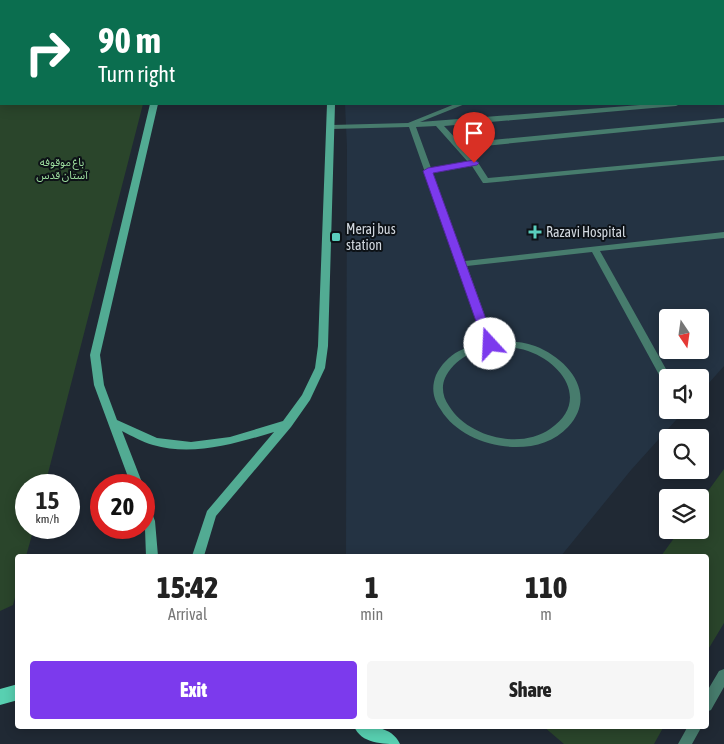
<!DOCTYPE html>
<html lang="en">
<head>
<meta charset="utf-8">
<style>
  :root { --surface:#fff; --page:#f6f6f6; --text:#222; --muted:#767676; --accent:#7c3aed }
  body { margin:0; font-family:"Asap Condensed","Noto Sans Arabic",sans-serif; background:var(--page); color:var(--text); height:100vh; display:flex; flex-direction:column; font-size:19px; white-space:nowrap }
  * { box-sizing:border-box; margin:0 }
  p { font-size:16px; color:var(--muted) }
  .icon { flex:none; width:28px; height:28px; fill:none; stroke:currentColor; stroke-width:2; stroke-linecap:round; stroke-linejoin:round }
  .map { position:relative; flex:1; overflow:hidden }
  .panel { position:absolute; left:15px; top:554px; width:694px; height:175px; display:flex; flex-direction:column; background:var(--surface); border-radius:5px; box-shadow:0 2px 12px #0003 }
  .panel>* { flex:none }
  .guide { position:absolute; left:0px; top:0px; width:725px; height:105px; box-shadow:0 2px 12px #0003; background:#0b6e4f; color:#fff; overflow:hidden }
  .needle { width:32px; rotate:167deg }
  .fabs { position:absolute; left:659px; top:309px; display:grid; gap:10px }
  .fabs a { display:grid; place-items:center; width:50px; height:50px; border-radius:5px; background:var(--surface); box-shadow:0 2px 12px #0003; font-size:25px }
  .speed { position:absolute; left:15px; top:474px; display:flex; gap:10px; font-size:25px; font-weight:700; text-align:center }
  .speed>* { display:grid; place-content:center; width:65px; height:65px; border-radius:50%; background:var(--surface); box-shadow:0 2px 12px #0003; line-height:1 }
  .speed small { font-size:12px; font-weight:400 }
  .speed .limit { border:8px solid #d22; background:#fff; color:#111 }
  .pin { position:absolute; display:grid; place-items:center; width:42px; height:42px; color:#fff; margin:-51px -21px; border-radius:50% 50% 50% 0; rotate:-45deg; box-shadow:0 0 5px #0007 }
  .pin .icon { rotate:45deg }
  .me { position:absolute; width:55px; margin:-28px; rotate:340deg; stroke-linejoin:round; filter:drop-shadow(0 0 4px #0008) }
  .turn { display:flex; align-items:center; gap:18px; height:105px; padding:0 15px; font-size:22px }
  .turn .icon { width:65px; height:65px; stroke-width:2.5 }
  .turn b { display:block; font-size:35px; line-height:42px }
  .eta { display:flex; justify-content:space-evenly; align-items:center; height:85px; text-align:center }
  .eta b { font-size:30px; font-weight:800; line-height:35px }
  .button { display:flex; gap:10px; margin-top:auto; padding:10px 15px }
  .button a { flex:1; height:58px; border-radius:5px; background:var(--accent); color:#fff; font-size:20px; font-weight:800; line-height:58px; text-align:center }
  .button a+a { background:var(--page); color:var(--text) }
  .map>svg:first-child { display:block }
  .built { fill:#243343; fill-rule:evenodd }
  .green { fill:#2a452b }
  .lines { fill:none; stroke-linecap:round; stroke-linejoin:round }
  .lane { fill:#477c6d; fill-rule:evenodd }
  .street { fill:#477c6d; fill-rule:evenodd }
  .secondary { fill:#52ab93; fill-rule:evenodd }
  .primary { fill:#58d0b1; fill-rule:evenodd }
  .wall { fill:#4d446d }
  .building { fill:#594f7f; stroke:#3e3759 }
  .route { fill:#7c3aed; stroke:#51269a }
  .poi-dot { fill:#5acebd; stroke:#0d1217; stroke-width:2 }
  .labels { text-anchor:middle; stroke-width:4; stroke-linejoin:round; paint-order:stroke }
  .far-park-label { font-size:11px; fill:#9cdc9e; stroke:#0d1217 }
  .poi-label { font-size:14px; fill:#d1d7de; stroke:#0d1217; text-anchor:start }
</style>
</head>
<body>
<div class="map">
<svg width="724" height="744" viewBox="0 0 724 744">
  <rect width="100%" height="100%" fill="#202934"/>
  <!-- built -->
  <path class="built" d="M370,0H724V366L700,393V378H668V410H685L631,470L561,556H346L347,147L345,104H724V1ZM668,318H700V350H668Z"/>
  <!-- green -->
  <path class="green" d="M0,0H170L1,1V104H143L45,485H26V528H34L26,556H18L17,590L13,605L0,611Z
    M724,469V623L706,653V556H661L680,530H700V502Z
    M543,726H664L654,744H564Z"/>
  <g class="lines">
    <!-- lane -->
    <path class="lane" d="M421,0H427V1H421Z
      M513,0H519V1H513Z
      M455,104H465L420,122L653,104H680L676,106L444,126L460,143L724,118V122L464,148L477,161L488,178L724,156V160L486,183H483L472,166L433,173L465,261L724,232V238L600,251L671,378H668V385L663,382L592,252L467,266L494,341C507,341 522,341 535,346C569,359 598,395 568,427C536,462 464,448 441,410C433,399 431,388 436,375C441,365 449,356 459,351C467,347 476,345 485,342L409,127L331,129L327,127L331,125L408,123ZM436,126L468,162L431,168L416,127ZM491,347C503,347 517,347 528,351C565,364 589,403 550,429C520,450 468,437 449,406C443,398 441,387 445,378C449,369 457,361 466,356C473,352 483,350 491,347Z"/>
    <!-- street -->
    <path class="street" d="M724,669V687L711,710L706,712V693L719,671Z
      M688,726H702L692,744H678Z"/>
    <!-- secondary -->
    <path class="secondary" d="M176,0H182V1H176Z
      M330,0H336V1H330Z
      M150,104H158L100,355L104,385L117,420L157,438L191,442L230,437L283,421L302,395L315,368L318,346L327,104H335L328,346L325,368L310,400L291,427L216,516L204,556H192L207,511L274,432C237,443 193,457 153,445C142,442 132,436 122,431L143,485H131L94,385L90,355Z
      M144,501L148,503L155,521L158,556H146Z"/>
    <!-- primary -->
    <path class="primary" d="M18,684V700L0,705V689Z
      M354,726C370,726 392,726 400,744C383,744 361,744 354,726Z"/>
  </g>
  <!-- wall -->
  <path class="wall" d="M555,0H724V22V1H555Z"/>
  <!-- building -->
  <path class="building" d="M573,0H663L647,1H574Z
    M685,0H707L709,1H687Z"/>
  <!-- route -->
  <path class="route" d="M474,160L479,163L477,165L433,173L495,344L490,348L484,344L423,171L428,168Z"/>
  <!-- markers -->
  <g class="poi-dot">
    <path d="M532.5 224.5h5v5h5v5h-5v5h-5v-5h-5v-5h5z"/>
    <rect x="331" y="232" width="10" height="10" rx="2.5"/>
  </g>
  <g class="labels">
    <!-- far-park labels -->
    <g class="far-park-label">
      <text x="62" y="166">باغ موقوفه<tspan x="62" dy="13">آستان قدس</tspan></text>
    </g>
    <!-- poi labels -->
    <g class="poi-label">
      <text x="346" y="234">Meraj bus<tspan x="346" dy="16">station</tspan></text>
      <text x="546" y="237">Razavi Hospital</text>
    </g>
  </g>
</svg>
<div class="fabs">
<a><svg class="needle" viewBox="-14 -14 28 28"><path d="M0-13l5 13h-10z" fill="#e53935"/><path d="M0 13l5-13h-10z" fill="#767676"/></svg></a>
<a><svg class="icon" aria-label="sound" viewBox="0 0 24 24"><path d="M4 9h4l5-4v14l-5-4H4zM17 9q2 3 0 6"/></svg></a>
<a><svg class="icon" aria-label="search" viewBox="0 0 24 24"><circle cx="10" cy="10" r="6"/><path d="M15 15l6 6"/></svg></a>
<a><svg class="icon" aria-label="layers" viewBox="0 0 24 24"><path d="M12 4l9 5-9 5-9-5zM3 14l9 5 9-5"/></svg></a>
</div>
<div class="speed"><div>15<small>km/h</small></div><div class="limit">20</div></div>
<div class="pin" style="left:474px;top:163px;background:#d93025"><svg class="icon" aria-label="arrive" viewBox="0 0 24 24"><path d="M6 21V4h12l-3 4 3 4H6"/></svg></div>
<svg class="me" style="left:490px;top:344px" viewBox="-20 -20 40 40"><circle r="19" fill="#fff"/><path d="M0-13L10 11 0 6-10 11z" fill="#7c3aed"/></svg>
<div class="guide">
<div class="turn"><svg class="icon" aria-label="right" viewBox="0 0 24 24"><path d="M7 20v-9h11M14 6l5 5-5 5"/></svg><div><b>90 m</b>Turn right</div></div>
</div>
<section class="panel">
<div class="eta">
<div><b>15:42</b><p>Arrival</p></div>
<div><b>1</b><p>min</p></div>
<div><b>110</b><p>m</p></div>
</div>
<div class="button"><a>Exit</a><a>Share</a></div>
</section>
</div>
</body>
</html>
